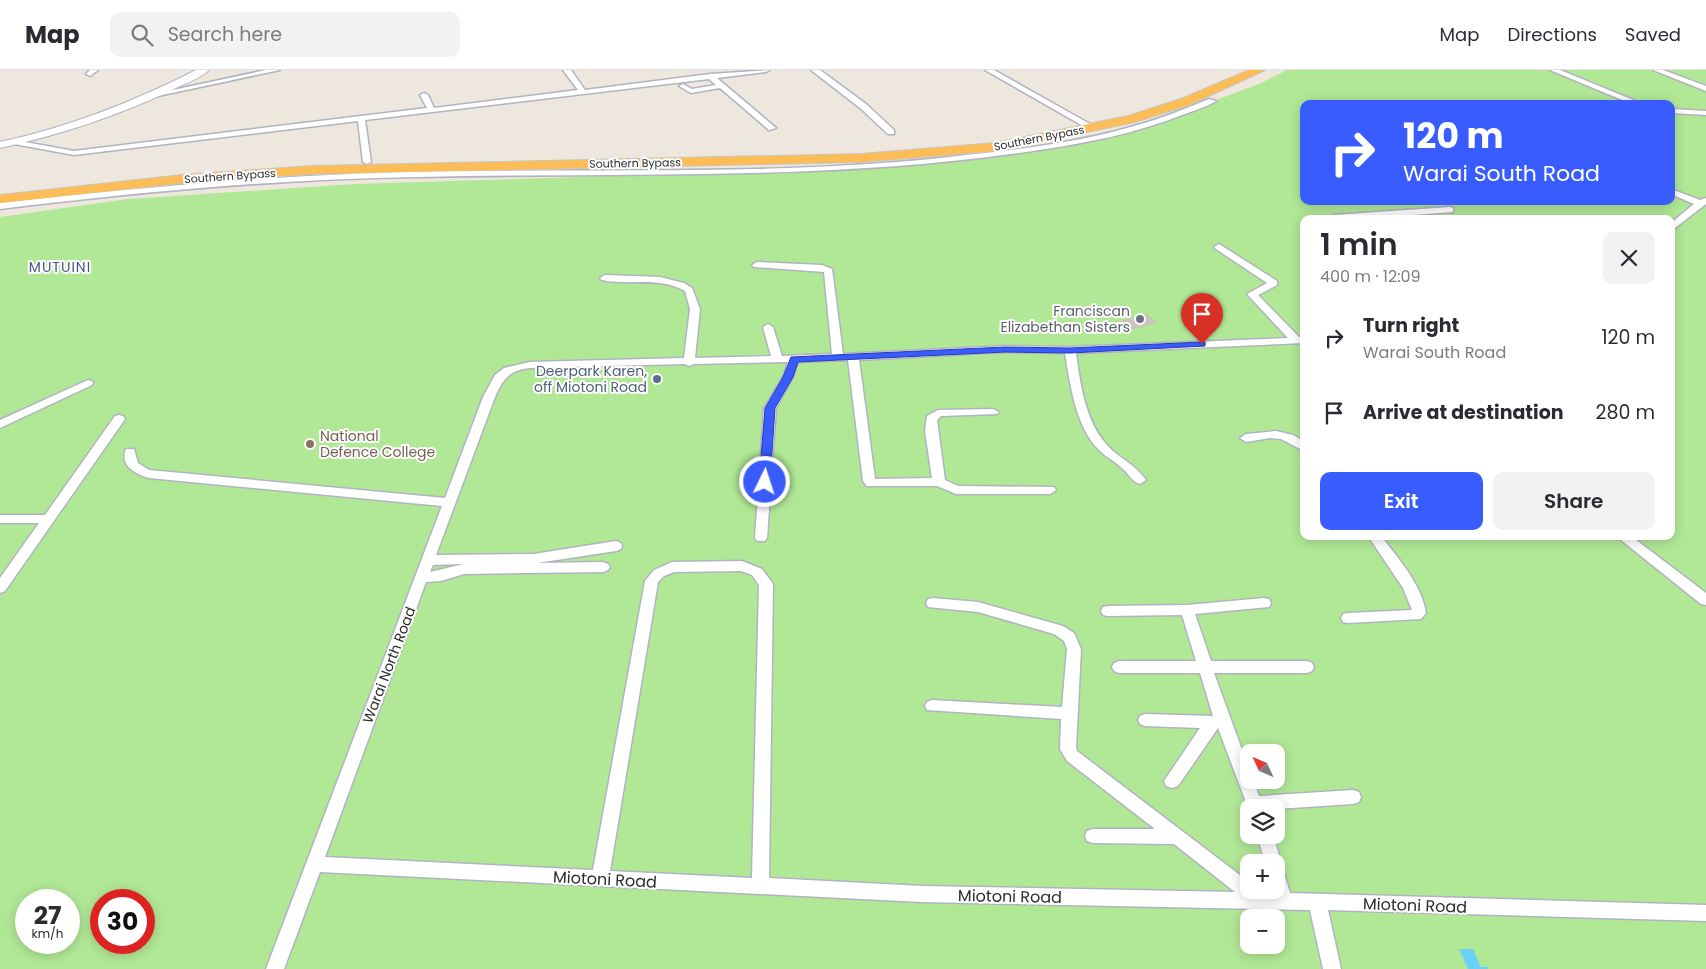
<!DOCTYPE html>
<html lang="en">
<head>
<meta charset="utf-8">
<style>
  :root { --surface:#fff; --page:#f2f2f3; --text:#2b2b33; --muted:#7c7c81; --line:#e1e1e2; --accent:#395cff }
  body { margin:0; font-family:Poppins,sans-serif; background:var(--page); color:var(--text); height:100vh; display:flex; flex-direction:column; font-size:19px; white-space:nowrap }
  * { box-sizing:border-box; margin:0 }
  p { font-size:16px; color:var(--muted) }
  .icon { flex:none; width:28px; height:28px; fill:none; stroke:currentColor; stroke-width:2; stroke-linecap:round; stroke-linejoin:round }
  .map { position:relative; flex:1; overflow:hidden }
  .drawer { position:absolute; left:1300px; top:145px; width:375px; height:325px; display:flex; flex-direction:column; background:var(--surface); border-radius:10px; box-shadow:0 2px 12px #0003 }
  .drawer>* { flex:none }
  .banner { position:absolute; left:1300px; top:30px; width:375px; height:105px; border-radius:10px; box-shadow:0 2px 12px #0003; background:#395cff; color:#fff; overflow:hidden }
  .needle { width:32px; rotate:314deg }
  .buttons { position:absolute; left:1240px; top:674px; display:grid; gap:10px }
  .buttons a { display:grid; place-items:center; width:45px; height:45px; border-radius:10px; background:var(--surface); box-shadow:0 2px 12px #0003; font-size:25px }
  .speed { position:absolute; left:15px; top:819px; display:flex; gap:10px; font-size:25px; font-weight:700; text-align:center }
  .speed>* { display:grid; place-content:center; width:65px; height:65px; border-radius:50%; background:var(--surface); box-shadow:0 2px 12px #0003; line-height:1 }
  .speed small { font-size:12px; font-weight:400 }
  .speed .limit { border:8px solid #d22; background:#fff; color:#111 }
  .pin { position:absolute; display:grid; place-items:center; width:42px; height:42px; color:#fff; margin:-51px -21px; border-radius:50% 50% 50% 0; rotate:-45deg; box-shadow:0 0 5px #0007 }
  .pin .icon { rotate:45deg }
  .me { position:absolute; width:55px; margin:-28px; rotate:4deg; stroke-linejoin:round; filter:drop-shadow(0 0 4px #0008) }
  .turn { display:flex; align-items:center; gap:18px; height:105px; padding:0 20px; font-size:22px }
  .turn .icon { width:65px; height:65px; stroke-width:2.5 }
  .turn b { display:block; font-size:35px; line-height:42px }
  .round { display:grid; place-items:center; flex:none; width:52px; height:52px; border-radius:10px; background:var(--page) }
  .head { display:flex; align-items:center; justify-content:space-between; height:85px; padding:0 20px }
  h1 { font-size:30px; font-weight:600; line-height:38px }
  .button { display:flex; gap:10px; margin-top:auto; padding:10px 20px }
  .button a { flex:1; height:58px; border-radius:10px; background:var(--accent); color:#fff; font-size:20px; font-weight:600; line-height:58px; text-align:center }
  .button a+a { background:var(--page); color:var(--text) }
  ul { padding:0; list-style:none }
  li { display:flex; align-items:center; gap:15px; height:75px; padding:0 20px }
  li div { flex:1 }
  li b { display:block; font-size:19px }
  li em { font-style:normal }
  header { display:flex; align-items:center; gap:30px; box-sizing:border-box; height:70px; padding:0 25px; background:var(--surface); border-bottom:1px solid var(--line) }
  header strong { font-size:24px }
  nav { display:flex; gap:28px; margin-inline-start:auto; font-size:18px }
  .search { width:350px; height:45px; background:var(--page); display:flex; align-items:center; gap:12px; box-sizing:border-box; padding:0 18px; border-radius:10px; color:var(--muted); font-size:19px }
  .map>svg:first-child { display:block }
  .green { fill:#b1e896; fill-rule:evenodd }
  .water { fill:#6ad0f7 }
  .building { fill:#c9c5bc }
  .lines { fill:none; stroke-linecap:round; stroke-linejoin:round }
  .minor-casing { stroke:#b1b4c0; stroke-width:3 }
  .secondary-casing { stroke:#b1b4c0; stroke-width:2 }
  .trunk-casing { stroke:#c8c8c8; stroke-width:2 }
  .minor { fill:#fff; fill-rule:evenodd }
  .secondary { fill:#fff; fill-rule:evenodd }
  .trunk { fill:#fcbc56; fill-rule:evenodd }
  .route { fill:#395cff; stroke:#253ca6 }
  .worship-dot { fill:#6b7280; stroke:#fff; stroke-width:2 }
  .service-dot { fill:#5c6f8a; stroke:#fff; stroke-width:2 }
  .education-dot { fill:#8d6e63; stroke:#fff; stroke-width:2 }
  .labels { text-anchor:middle; stroke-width:4; stroke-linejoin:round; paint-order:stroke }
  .far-street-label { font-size:11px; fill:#2c2c2c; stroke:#fff }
  .far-quarter-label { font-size:14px; letter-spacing:1px; fill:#485280; stroke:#fff }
  .worship-label { font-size:14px; fill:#5b616d; stroke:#fff; text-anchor:end }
  .service-label { font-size:14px; fill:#4e5e75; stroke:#fff; text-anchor:end }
  .education-label { font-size:14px; fill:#785e54; stroke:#fff; text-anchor:start }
  .street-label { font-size:14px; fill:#2c2c2c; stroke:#fff }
  .near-street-label { font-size:16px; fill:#2c2c2c; stroke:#fff }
</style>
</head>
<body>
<header>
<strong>Map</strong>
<div class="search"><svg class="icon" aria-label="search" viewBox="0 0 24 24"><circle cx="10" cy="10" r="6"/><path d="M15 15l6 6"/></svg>Search here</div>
<nav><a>Map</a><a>Directions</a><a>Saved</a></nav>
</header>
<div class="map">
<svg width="1706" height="899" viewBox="0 0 1706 899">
  <rect width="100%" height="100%" fill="#eee7dd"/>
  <!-- green -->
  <path class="green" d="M1287,0H1706V899H0V147L128,129L355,114L580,107L949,91L1042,79L1127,61L1211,32L1259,14ZM1304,34H1671V131H1304ZM1304,149H1671V466H1304ZM1249,682H1276V710H1249ZM1249,738H1276V765H1249ZM1249,792H1276V820H1249ZM26,830H69V872H26ZM101,830H144V872H101ZM1249,848H1276V875H1249Z"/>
  <!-- water -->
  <path class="water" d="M1459,879H1473L1481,897H1488V899H1468Z"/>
  <!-- building -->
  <path class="building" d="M1147,244L1157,253L1118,263L1108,254Z"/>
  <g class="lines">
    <defs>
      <path id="minor" d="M90,0H98L90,6L86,4Z
        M266,0H280L158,26L154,24Z
        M563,0H571L585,20L710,4L770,0L766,2L717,8L776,58L769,60L720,18L691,23L679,16L683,14L692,19L716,15L709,9L365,50L371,92L367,94L363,92L358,51L74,85L14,74L10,72L14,70L74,81L427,38L420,25L424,23L428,25L434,38L578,20Z
        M811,0H820L866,34L894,60V64H888L860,38Z
        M985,0H994L1090,54L1083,56Z
        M1550,0H1560L1643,34H1632Z
        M1653,0H1663L1706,16V21Z
        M1209,29L1216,31C1206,37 1193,41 1182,45C1136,63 1088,73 1039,80C833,112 625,102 418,107C278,109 139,122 0,139V133C156,115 313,102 470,101C636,99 801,105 966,85C1022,79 1080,72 1134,56C1160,49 1185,39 1209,29Z
        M1671,39L1706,41V45L1671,43Z
        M1671,119L1700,130L1706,128V134L1671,161V153L1694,134L1671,124Z
        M1450,137L1453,138V142L1361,149L1329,148L1333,145Z
        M1219,174L1277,211V215L1258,225L1299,267H1304V273L1076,283C1080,313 1085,350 1106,374C1118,388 1135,394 1146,410L1140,414C1132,412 1129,404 1123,399C1116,392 1106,387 1099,380C1076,358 1070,314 1065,283L1005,282L859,290L875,409L932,408L925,361L927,346L938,340L993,339L999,342L997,344L941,346L937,350L945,410L958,416L1054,417L1056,420L1050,424H956L937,416H867L863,411L848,290L798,292L793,307L776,338L767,468L765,471H757L755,468L764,338L783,307L788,292L694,294L689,296L685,294L530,298C510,300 503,309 495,327L436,485L534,484L616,471L621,473L622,476L621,479L616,481L537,493L603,492L608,494L610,497L608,500L603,502L464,504L441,511L426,512L325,787L593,800L645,511L654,500L672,492L742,491L762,499L773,514L769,808L922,816L1235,822L1174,774L1093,773L1087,771L1085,766L1087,761L1093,759H1155L1067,691L1060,679L1061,649L927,640L925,636L927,632L932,630L1062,637L1067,579L1064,571L1054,564L978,542L928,537L926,533L928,529L933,528L978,532L1063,556L1074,563L1081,579L1076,678L1077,681L1249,812V820L1273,823L1272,820H1276V792H1265L1257,765H1273L1281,792L1279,796L1284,803L1290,823L1706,835V851L1328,840L1341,899H1323L1310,840L922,832L320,802L284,899H266L442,436L149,408C136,404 119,396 126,379H134L138,393L149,400L445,428L483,327L495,305L504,298L530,292L684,288L690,239L685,221C658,206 630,216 602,210L600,208L605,205L660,207L684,213L692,218L700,239L695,288L771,286L763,257L768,254L773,257L782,286L832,284L824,202L754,197L752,195L757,192L822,195L832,199L843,284L1005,276L1070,277L1288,268L1247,224L1267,213L1216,179L1214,177ZM464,494L430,502L433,495ZM741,501L752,505L759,515L752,808L610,801L658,512L664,506L674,502Z
        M88,310L92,311L93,313L92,315L0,358V350Z
        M119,345L123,346L125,349L123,352L5,521L0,523V508L39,453H0V445H45L115,346Z
        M1276,361L1293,365L1304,371V381L1281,369L1270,368L1246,372L1240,368L1246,364Z
        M1368,466H1381C1398,488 1422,515 1426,543L1421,549L1348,553L1343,552L1341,548L1343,544L1348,543L1412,540L1403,518Z
        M1616,466H1631L1706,523V535L1701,534Z
        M1264,528L1269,529L1271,533L1269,537L1195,544L1211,591H1307L1312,593L1314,597L1312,601L1307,603H1214L1249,699V710H1253L1259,726L1353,720L1359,722L1361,727L1359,732L1353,734L1276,739L1249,738V740L1218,658L1178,716L1172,718L1166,716L1164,711L1200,658L1145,656L1140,654L1138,650L1140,646L1145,644L1213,646L1200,603H1119L1114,601L1112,597L1114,593L1119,591H1196L1182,545L1108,546L1103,545L1101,541L1103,537L1108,536L1187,535Z"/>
      <path id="secondary" d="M196,0H209C200,9 183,14 172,20C117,46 60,65 0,78V72C69,57 133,32 196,0Z"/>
      <path id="trunk" d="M1249,0H1265L1189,35L1135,52L995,81L861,92L311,104L182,113L0,133V125L182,105L311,96L861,84L995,73L1128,46L1181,29Z"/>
    </defs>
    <!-- minor casing -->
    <use href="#minor" class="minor-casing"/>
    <!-- secondary casing -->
    <use href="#secondary" class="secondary-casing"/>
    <!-- trunk casing -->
    <use href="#trunk" class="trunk-casing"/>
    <!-- minor -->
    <use href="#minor" class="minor"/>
    <!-- secondary -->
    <use href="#secondary" class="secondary"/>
    <!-- trunk -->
    <use href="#trunk" class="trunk"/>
  </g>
  <!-- route -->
  <path class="route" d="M1202,272H1205V276L1070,283L1005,282L798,292L793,307L775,338L770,412L765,416L759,412L765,338L783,307L791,287L1005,277L1070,278Z"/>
  <!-- markers -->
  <circle class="worship-dot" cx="1140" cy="249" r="5"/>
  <circle class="service-dot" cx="657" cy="309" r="5"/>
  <circle class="education-dot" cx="310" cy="374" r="5"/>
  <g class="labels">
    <!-- far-street labels -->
    <g class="far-street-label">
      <text transform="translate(1039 68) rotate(-11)" y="4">Southern Bypass</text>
      <text transform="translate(635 93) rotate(-1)" y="4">Southern Bypass</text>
      <text transform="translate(230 106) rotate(-4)" y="4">Southern Bypass</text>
    </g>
    <!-- far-quarter labels -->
    <g class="far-quarter-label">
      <text x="60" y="202">MUTUINI</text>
    </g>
    <!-- worship labels -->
    <g class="worship-label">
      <text x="1130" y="246">Franciscan<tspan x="1130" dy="16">Elizabethan Sisters</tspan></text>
    </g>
    <!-- service labels -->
    <g class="service-label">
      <text x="647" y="306">Deerpark Karen,<tspan x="647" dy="16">off Miotoni Road</tspan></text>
    </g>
    <!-- education labels -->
    <g class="education-label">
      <text x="320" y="371">National<tspan x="320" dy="16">Defence College</tspan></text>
    </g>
    <!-- street labels -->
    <g class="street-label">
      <text transform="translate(389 595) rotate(-69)" y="5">Warai North Road</text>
    </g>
    <!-- near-street labels -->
    <g class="near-street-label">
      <text transform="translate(605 809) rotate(3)" y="6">Miotoni Road</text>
      <text transform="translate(1010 826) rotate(1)" y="6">Miotoni Road</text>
      <text transform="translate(1415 835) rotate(2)" y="6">Miotoni Road</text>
    </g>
  </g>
</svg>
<div class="buttons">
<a><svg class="needle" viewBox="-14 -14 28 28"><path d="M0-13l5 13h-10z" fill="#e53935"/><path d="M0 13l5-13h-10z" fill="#7c7c81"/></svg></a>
<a><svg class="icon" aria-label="layers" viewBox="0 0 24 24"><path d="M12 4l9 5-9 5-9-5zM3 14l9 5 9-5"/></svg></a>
<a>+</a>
<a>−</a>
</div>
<div class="speed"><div>27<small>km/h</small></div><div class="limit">30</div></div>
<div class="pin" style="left:1202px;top:274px;background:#d93025"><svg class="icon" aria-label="arrive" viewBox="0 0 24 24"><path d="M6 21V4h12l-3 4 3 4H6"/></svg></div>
<svg class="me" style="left:765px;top:412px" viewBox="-20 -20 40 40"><circle r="17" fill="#395cff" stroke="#fff" stroke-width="3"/><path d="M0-11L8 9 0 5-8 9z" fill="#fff"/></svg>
<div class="banner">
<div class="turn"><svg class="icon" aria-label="right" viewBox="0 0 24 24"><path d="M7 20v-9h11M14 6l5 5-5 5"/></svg><div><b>120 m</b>Warai South Road</div></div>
</div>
<section class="drawer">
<div class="head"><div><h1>1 min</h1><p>400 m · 12:09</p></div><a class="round"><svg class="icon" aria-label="close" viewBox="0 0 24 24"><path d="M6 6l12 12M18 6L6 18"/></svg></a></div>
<ul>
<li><svg class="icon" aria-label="right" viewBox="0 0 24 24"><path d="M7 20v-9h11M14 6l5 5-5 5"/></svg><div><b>Turn right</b><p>Warai South Road</p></div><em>120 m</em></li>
<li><svg class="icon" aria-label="arrive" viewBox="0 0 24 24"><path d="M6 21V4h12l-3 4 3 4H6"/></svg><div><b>Arrive at destination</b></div><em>280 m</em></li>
</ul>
<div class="button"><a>Exit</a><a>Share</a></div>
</section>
</div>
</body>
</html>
